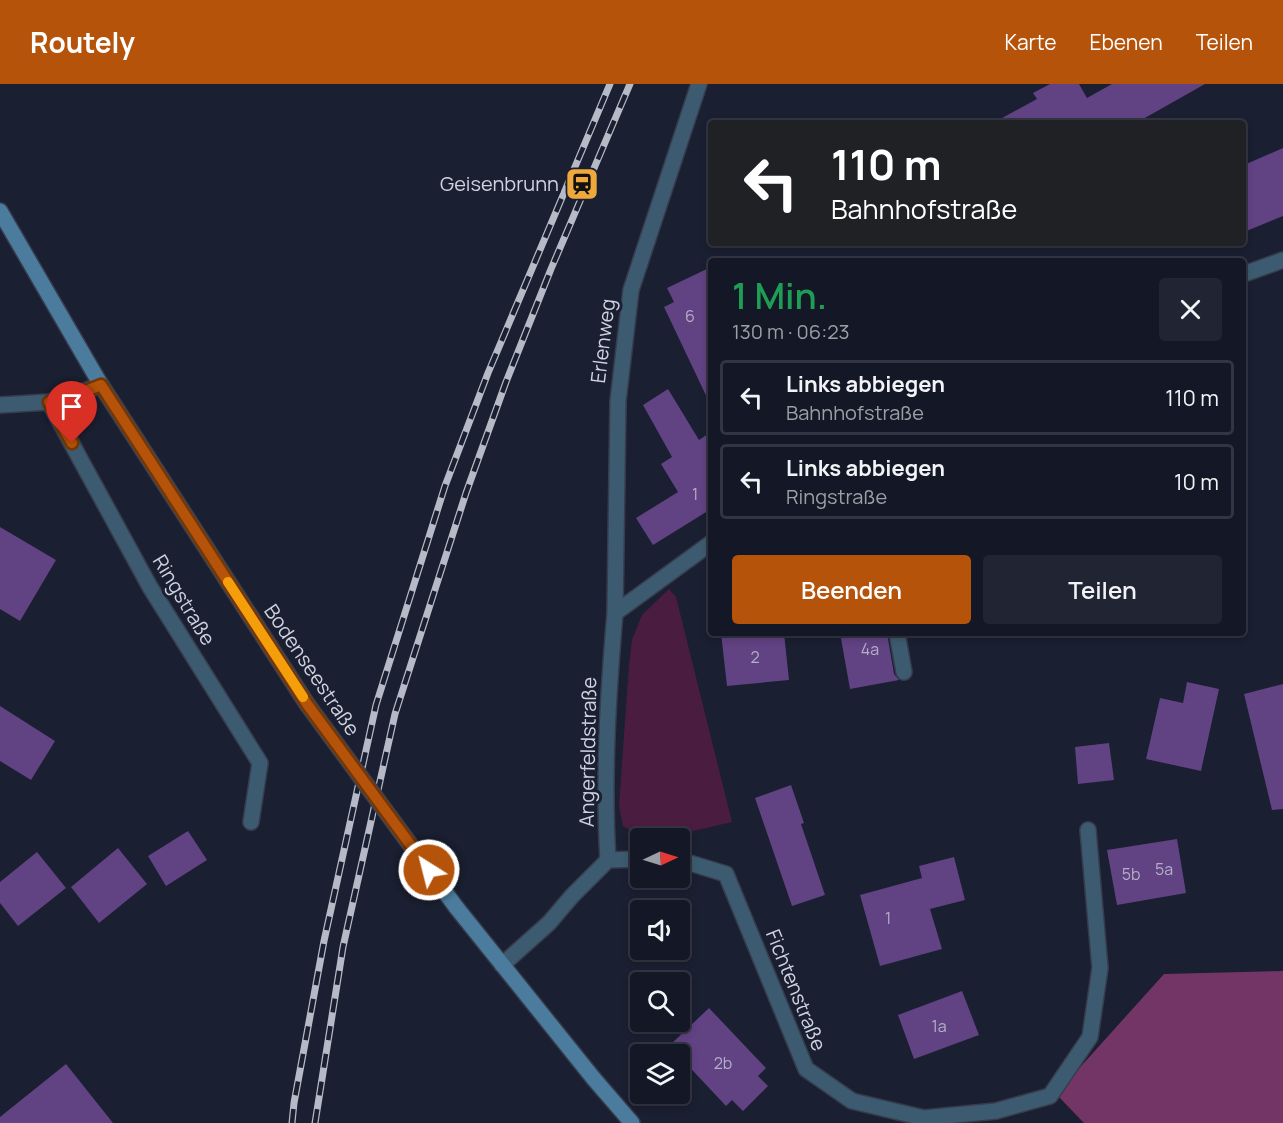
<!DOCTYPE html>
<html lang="de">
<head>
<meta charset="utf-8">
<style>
  :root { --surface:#141725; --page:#212432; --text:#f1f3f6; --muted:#9d9fa7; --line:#333642; --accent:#b45309 }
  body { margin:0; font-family:Manrope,sans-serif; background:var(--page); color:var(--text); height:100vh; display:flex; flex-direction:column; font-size:22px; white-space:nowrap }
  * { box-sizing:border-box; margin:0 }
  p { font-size:20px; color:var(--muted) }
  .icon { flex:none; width:33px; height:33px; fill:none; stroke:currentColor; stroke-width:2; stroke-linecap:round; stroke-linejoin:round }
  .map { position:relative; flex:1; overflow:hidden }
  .drawer { position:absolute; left:708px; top:174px; width:538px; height:378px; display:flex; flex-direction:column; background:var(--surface); border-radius:6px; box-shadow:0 3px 9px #0003,0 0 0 2px var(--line) }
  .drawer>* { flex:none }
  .banner { position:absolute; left:708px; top:36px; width:538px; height:126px; border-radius:6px; box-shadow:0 3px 9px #0003,0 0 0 2px var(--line); background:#202124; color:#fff; overflow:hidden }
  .needle { width:39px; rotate:86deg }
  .tools { position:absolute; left:630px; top:744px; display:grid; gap:12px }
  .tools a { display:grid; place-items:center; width:60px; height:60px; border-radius:6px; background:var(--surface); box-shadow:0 3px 9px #0003,0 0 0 2px var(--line); font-size:30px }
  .pin { position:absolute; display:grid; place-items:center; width:51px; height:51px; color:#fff; margin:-62px -26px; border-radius:50% 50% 50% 0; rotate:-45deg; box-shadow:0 0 6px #0007 }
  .pin .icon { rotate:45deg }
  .me { position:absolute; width:66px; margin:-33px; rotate:324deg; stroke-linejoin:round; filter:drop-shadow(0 0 4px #0008) }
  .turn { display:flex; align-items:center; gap:21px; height:126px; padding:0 24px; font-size:27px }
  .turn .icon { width:78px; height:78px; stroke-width:2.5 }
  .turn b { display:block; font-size:42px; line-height:51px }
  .round { display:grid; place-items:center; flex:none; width:63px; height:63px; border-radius:6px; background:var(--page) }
  .summary { display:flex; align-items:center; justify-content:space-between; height:102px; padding:0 24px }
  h1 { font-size:36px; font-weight:600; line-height:45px; color:#1e9e55 }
  .action { display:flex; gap:12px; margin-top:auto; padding:12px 24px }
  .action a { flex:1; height:69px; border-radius:6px; background:var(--accent); color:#fff; font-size:24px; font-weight:600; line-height:69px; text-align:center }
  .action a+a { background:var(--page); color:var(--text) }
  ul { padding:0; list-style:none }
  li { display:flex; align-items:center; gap:18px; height:75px; margin:0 12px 9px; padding:0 12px; border:3px solid var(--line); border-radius:6px }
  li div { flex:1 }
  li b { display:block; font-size:22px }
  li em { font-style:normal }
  header { display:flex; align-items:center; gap:36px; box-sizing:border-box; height:84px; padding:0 30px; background:var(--accent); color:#fff }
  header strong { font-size:28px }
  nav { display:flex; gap:33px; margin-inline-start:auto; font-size:21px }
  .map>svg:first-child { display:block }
  .green { fill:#4a1d40 }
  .forest { fill:#733565 }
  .building { fill:#614283 }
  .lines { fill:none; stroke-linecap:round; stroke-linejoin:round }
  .lane-casing { stroke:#373c4d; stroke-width:18 }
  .street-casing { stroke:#373c4d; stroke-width:18 }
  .secondary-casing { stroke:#373c4d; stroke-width:18 }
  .lane { stroke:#3d5b70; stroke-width:15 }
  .street { stroke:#3d5b70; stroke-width:15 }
  .secondary { stroke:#4b7c9d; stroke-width:15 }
  .rail-casing { stroke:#b5bac6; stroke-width:7 }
  .rail { stroke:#1a1f31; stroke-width:4.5; stroke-dasharray:14; stroke-linecap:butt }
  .secondary-bridge-casing { stroke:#373c4d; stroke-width:18; stroke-linecap:butt }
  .secondary-bridge { stroke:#4b7c9d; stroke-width:15 }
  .route-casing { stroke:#753606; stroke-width:15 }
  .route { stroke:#b45309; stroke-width:10 }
  .slow { stroke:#f59e0b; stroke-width:10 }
  .labels { text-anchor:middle; stroke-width:6; stroke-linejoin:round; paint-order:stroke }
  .number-label { font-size:16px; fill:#b4afc8 }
  .poi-label { font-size:20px; fill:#cfd3df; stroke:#1a1f31; text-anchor:end }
  .street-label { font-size:20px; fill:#cfd3df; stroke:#1a1f31 }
</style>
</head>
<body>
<header>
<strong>Routely</strong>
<nav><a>Karte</a><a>Ebenen</a><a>Teilen</a></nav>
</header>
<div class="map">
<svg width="1283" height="1039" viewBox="0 0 1283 1039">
  <rect width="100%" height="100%" fill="#1a1f31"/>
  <!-- green -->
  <path class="green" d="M669,505L676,513L732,738L667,753H642L623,742L619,722L629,581L632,556L642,531Z"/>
  <!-- forest -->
  <path class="forest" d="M1283,887V1039H1084L1056,1010L1164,890Z"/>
  <!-- building -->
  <path class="building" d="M1050,0H1079L1087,14L1112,0H1205L1136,39H993L1037,15L1033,9Z
    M1283,64V132L1244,148V81Z
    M711,183V322L664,223L674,218L667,204Z
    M668,305L699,356L711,348V425L653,461L636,434L678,408L661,380L672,373L643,321Z
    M0,443L56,476L20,537L0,525Z
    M721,549H784L789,596L727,602Z
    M840,549H887L894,590L899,596L850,605Z
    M1187,598L1219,605L1201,687L1146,675L1160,614L1183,619Z
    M1283,600V725L1272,726L1244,610Z
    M0,622L55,657L31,696L0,677Z
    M1109,659L1114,696L1078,700L1075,663Z
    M791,701L804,739L801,740L825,811L792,822L755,714Z
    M188,747L207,776L166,802L148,772Z
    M1177,755L1186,809L1117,821L1107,766Z
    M118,764L147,800L99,839L71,803Z
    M37,768L66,804L18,842L0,819V798Z
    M954,773L965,816L930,825L942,865L880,882L860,811L922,794L919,782Z
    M962,907L979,951L914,975L898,931Z
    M709,924L766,984L758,992L768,1002L743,1027L732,1016L726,1022L680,973V970H677L669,962Z
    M66,980L113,1039H0V1033Z"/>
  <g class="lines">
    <defs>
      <path id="lane" d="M897,549L904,588"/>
      <path id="street" d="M1244,190L1283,176
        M49,318L150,503L260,679L251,738
        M0,321L49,318L65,314L101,301
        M615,529L618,317L631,206L699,0
        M608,776L640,775
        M680,776L726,790L806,985L852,1017L924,1034L996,1027L1050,1012L1090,953L1100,884L1088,746
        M502,881L549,839L572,812L608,776C603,694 608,611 615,529L711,459"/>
      <path id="secondary" d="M0,127L101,301L307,620
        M456,823L594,995L632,1039"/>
    </defs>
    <!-- lane casing -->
    <use href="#lane" class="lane-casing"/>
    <!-- street casing -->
    <use href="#street" class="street-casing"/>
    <!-- secondary casing -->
    <use href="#secondary" class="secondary-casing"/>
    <!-- lane -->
    <use href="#lane" class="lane"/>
    <!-- street -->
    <use href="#street" class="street"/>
    <!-- secondary -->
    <use href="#secondary" class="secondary"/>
    <defs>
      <path id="rail" d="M292,1039L294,1019L324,857L376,621L445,402L488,289L610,0
        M315,1039L343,863L395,630L466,409L506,298L551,185L630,0"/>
    </defs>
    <!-- rail casing -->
    <use href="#rail" class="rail-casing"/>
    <!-- rail -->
    <use href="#rail" class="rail"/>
    <defs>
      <path id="secondary-bridge" d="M307,620L456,823"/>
    </defs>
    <!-- secondary-bridge casing -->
    <use href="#secondary-bridge" class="secondary-bridge-casing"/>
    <!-- secondary-bridge -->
    <use href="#secondary-bridge" class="secondary-bridge"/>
  </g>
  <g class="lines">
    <defs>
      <path id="route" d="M72,359L49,318L65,315L101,301L307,620L429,786"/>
    </defs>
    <!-- route casing -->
    <use href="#route" class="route-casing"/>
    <!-- route -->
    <use href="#route" class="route"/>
    <!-- slow -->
    <path class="slow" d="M228,498L303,613"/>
  </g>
  <!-- icons -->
  <defs>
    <symbol id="station-square" viewBox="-11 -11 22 22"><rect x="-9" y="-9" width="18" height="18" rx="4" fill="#eea83c" stroke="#1a1f31"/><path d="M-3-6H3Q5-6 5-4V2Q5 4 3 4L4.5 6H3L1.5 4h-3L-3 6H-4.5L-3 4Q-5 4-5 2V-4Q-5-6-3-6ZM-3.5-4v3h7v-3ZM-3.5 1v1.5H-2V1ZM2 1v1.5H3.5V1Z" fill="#111"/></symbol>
  </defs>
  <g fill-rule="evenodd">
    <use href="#station-square" x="563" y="81" width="38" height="38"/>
  </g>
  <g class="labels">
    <!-- number labels -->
    <g class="number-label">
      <text x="690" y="238">6</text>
      <text x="695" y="416">1</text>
      <text x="870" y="571">4a</text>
      <text x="755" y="579">2</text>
      <text x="1164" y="791">5a</text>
      <text x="1131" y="796">5b</text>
      <text x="888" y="840">1</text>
      <text x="939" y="948">1a</text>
      <text x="723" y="985">2b</text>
    </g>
    <!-- poi labels -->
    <g class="poi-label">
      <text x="559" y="107">Geisenbrunn</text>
    </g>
    <!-- street labels -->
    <g class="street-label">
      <text transform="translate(603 257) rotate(-83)" y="7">Erlenweg</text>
      <text transform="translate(184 516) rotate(59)" y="7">Ringstraße</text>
      <text transform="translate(312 586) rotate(56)" y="7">Bodenseestraße</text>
      <text transform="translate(588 668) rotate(-89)" y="7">Angerfeldstraße</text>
      <text transform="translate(796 906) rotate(68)" y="7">Fichtenstraße</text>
    </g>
  </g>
</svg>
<div class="tools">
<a><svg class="needle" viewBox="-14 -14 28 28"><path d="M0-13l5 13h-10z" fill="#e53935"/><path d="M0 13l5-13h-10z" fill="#9d9fa7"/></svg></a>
<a><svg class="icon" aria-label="sound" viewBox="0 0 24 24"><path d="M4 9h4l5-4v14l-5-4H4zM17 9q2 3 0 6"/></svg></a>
<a><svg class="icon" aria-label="search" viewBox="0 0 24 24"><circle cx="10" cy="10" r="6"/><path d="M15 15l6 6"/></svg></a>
<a><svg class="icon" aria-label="layers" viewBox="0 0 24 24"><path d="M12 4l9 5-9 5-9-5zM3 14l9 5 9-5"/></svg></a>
</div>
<div class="pin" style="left:72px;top:359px;background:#d93025"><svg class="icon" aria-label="arrive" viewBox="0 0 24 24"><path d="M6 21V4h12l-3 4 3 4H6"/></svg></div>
<svg class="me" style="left:429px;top:786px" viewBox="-20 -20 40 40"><circle r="17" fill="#b45309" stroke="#fff" stroke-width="3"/><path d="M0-11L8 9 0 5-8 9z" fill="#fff"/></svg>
<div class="banner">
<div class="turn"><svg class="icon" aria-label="left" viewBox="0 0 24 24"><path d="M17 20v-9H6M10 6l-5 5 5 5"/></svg><div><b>110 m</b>Bahnhofstraße</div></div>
</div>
<section class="drawer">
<div class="summary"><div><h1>1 Min.</h1><p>130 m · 06:23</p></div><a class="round"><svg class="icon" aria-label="close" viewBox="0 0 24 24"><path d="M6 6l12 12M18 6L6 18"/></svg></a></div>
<ul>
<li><svg class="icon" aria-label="left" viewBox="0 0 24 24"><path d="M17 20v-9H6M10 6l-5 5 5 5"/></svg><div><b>Links abbiegen</b><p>Bahnhofstraße</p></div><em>110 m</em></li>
<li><svg class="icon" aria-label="left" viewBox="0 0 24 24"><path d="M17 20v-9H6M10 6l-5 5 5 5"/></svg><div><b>Links abbiegen</b><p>Ringstraße</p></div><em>10 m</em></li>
</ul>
<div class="action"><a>Beenden</a><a>Teilen</a></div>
</section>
</div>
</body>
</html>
